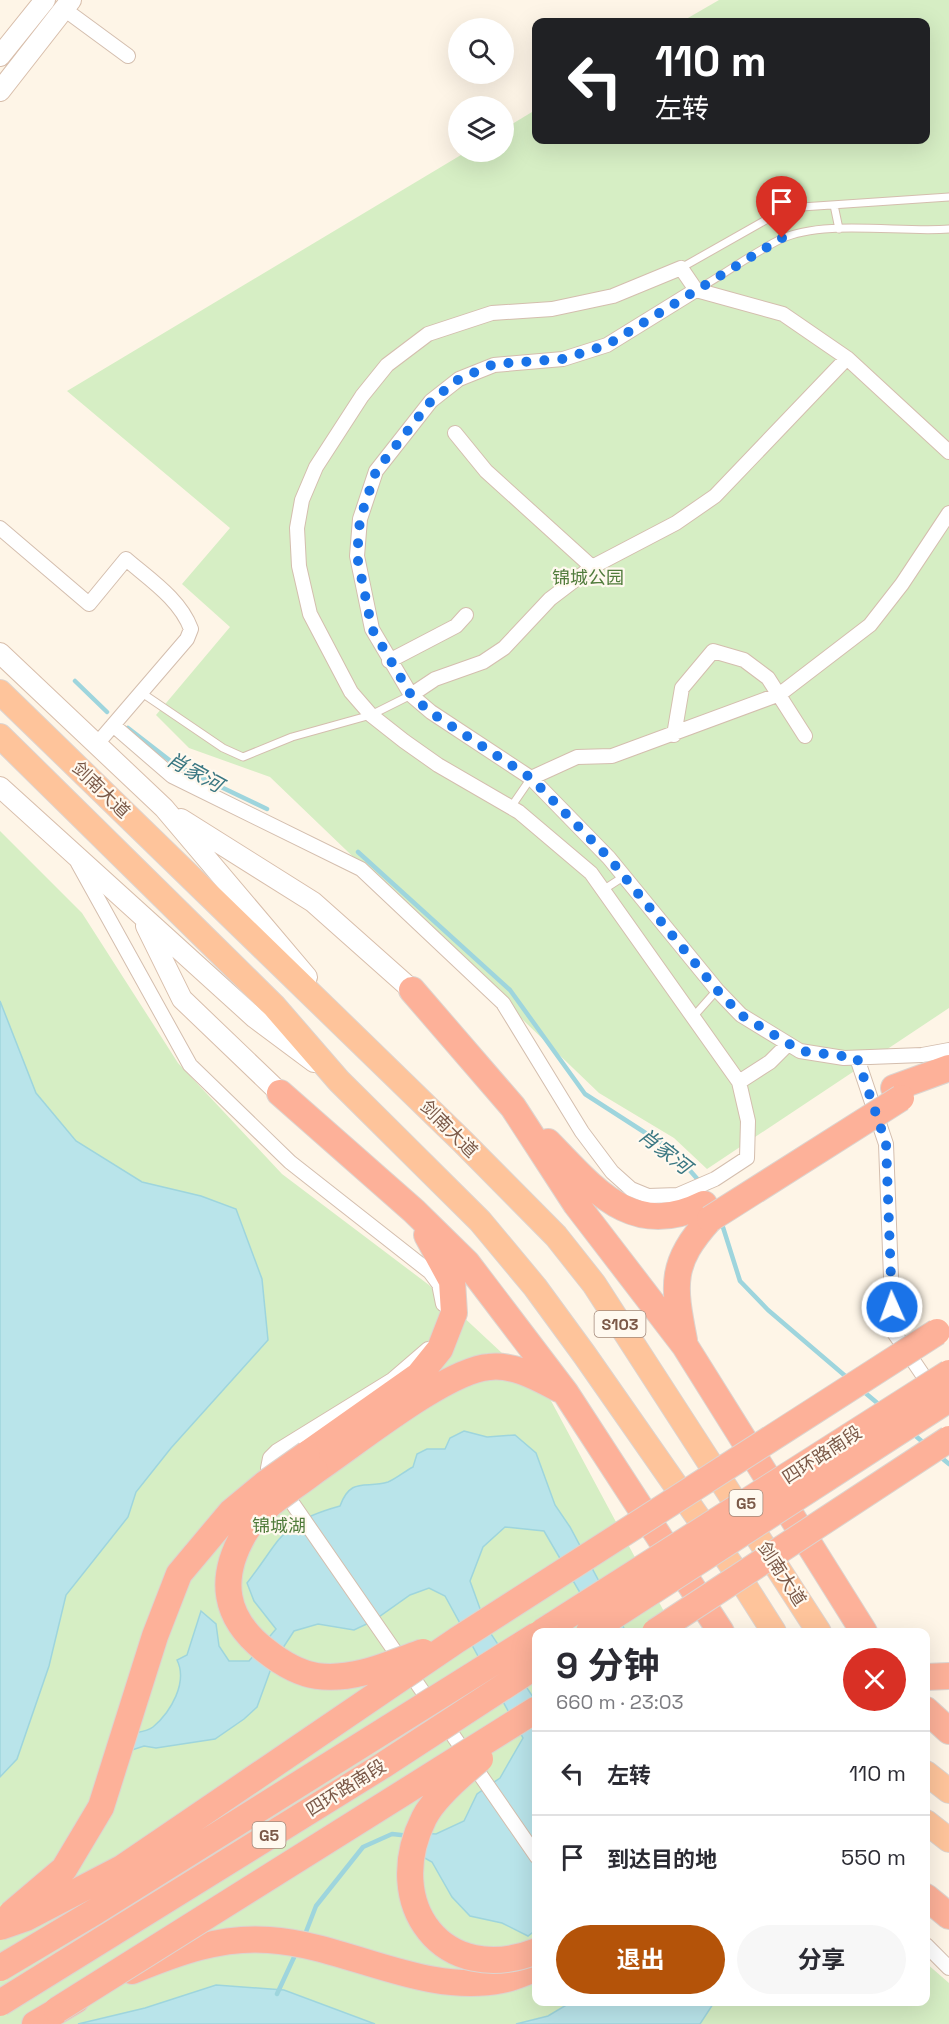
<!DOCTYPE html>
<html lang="zh">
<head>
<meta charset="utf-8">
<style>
  :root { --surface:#fff; --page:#f7f7f7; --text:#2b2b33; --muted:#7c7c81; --line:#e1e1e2; --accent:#b45309 }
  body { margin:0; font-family:"Space Grotesk","Noto Sans SC",sans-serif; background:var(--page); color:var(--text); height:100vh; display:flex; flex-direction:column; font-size:22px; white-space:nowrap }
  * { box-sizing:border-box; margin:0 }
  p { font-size:20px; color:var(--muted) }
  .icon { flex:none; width:33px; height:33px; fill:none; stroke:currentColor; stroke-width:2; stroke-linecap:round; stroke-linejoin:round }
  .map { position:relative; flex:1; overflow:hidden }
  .sheet { position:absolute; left:532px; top:1628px; width:398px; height:378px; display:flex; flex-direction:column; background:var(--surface); border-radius:12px; box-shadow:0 6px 24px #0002 }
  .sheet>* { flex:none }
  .guide { position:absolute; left:532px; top:18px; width:398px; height:126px; border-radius:12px; box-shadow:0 6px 24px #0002; background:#202124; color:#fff; overflow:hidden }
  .buttons { position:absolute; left:448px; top:18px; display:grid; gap:12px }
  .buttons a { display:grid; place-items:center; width:66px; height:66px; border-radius:50%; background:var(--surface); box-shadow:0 6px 24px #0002; font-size:30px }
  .pin { position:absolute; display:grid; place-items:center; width:51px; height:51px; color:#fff; margin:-62px -26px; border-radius:50% 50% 50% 0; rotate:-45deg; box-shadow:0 0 6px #0007 }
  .pin .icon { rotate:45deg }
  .me { position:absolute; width:66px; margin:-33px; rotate:358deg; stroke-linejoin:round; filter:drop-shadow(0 0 4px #0008) }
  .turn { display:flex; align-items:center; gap:21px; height:126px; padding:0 24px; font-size:27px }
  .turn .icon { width:78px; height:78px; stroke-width:2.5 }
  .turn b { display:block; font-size:42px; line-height:51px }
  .round { display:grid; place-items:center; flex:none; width:63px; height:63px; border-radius:32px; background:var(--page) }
  .overview { display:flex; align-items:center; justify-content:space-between; height:102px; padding:0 24px }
  h1 { font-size:36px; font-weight:700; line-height:45px }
  .primary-button { display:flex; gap:12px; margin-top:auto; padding:12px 24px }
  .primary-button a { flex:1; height:69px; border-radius:36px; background:var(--accent); color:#fff; font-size:24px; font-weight:700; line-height:69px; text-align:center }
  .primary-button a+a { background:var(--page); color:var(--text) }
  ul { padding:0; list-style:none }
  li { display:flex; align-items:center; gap:18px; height:84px; padding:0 24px; border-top:2px solid var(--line) }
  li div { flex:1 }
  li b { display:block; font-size:22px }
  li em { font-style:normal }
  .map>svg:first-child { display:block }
  .green { fill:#d6eec4 }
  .water { fill:#b9e4ea; stroke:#9ed5dd; stroke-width:1.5 }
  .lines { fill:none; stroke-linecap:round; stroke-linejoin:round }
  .stream { stroke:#9ed5dd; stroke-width:4.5 }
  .service-casing { stroke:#d4beae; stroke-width:9 }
  .minor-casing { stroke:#d4beae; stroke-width:16 }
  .secondary-casing { stroke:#d8beab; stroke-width:22 }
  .trunk-casing { stroke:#ddd4cf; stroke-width:26 }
  .motorway-casing { stroke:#ddd4cf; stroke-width:28 }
  .service { stroke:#fff; stroke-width:7 }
  .minor { stroke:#fff; stroke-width:14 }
  .secondary { stroke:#fff; stroke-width:20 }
  .trunk { stroke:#fec49b; stroke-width:24 }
  .motorway { stroke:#fdb199; stroke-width:26 }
  .motorway-bridge-casing { stroke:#ddd4cf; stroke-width:28; stroke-linecap:butt }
  .motorway-bridge { stroke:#fdb199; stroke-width:26 }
  .route { stroke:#1a73e8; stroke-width:10; stroke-dasharray:0 18 }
  .labels { text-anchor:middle; stroke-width:4.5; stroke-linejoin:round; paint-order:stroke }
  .shield { fill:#fff9ef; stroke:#a3897a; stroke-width:1.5 }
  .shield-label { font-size:16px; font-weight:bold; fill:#7b5948 }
  .park-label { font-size:18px; fill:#517c3c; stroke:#fff9ef }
  .street-label { font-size:18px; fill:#7b5948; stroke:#fff9ef }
  .water-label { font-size:20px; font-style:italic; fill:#3a7782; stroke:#fff9ef }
</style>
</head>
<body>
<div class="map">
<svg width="949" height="2024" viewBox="0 0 949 2024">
  <rect width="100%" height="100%" fill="#fef5e7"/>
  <!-- green -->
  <path class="green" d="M719,0H949V1008L707,1169L674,1138L599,1093L270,777L189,748L156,715L230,627L182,584L230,528L67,391L466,152H504V129L537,109V140H926V22H681Z
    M0,831L82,913L178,1063L282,1174L429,1285L549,1397L675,1632H537V2001H926V1963L949,1983V2024H0Z"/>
  <!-- water -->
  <path class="water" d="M0,1001L36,1093L76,1141L142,1182L201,1196L236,1209L262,1279L268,1340L171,1448L136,1492L128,1517L66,1595L49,1666L17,1759L0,1777Z
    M464,1431L487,1437L515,1435L536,1453L555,1505L570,1527L626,1632H603L544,1531L505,1527L483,1547L470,1581L487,1628L537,1703V1929L528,1936L502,1923L470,1916L452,1897L432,1862L414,1852L409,1832L436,1834L464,1821L477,1794L500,1778L523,1738L445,1596L429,1588L410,1595L373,1621L354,1630L318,1624L294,1631L273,1663L257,1707L244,1719L215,1739L156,1748L144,1746L123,1753L135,1733C140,1732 148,1731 153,1727C171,1712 188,1682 177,1660L187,1655L201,1611L216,1624L219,1646L229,1661H249L276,1629L254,1601L247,1583C283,1537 279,1523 340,1506C351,1476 366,1489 388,1482C396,1479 405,1471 413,1467L417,1454L427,1449H445L450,1438Z
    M216,1985L284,1990L375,2024H78L145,2008Z
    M573,2001H715L700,2024H516L548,2016Z"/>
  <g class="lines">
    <!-- stream -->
    <path class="stream" d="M75,681L107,712
      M128,728L177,766L267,809
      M358,852L510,990L585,1094L672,1150L700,1182
      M721,1221L740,1281L768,1310L850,1380
      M863,1391L882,1407
      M911,1432L925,1444
      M938,1455L949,1464
      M304,1937L316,1906L363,1847L392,1834L410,1836
      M277,1994L296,1953"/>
    <defs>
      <path id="service" d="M834,205L839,229
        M681,268L787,208L949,197
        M698,289C726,273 753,253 781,239C823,219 901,233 949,229
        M142,693L223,748L243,757L292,737L371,715L411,695
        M511,807L531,778
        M603,890L623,877
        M693,1017L717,990"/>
      <path id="minor" d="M64,9L128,56
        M696,290L607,345L563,359L494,365L459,379L431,401L376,471L360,519L357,556L372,629L411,695L431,712L531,778L609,858L717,990L741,1015L800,1051L844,1058L922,1055L949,1050
        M455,433L486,471L592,567
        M0,528L89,604L126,559C149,579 180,599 191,629L187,639L96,745
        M389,661L456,626L466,615
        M411,695L435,679L483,662L504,648L550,599L592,567L676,523L715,496L847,358
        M113,725L172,776L361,869L503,1003L582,1132L612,1172L631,1189L648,1196L678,1195L715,1179L747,1158L748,1121L739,1082L591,873L519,812L438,765L404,741L371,715L351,692L310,614L299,566L297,528L302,500L316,467L362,396L387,365L428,334L492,313L552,309L613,296L681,268L696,290L783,314L847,358L949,452
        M674,735L682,688L713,651L744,660L768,678L805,736
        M531,778L577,757L612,756L780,694L870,625L902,584L949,513
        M78,863L190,1065L290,1162L430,1272L439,1284L443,1304
        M857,1058L886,1144L893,1331L933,1390
        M739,1082L770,1062L787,1045
        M428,1349L392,1380L277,1451L270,1458L268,1468L432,1705
        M443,1721L537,1857
        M926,1945L949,1968"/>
      <path id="secondary" d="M0,56L45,0
        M0,91L71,0
        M0,653L164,808L307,977
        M0,787L255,1018L314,1062
        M181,819L313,902L412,990
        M146,926L182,999L280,1093"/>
      <path id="trunk" d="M0,692L462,1141L556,1236L594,1284L819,1632
        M0,736L274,1006L339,1081L480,1221L535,1287L584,1354L734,1569L774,1632
        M926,1773L949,1791
        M926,1822L949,1840"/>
      <path id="motorway" d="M412,990L513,1107L576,1204L685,1346L864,1632
        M894,1088L949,1068
        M280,1093L414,1211L467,1263L565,1392L721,1632
        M548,1142C594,1189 632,1240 704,1204
        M684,1340C673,1284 670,1263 710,1219
        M307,1454L419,1375L440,1349L454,1313L452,1281L427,1235
        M315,1471C354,1445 446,1370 489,1367C514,1364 538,1378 559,1389
        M926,1677L949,1676
        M926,1710L949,1731
        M926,1897L949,1916
        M132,1971C176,1953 221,1936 269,1940C347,1945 423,1996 502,1980C514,1978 526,1972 537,1968
        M35,2024L76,2000"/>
    </defs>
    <!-- service casing -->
    <use href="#service" class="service-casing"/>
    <!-- minor casing -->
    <use href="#minor" class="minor-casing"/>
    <!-- secondary casing -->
    <use href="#secondary" class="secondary-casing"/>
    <!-- trunk casing -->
    <use href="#trunk" class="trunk-casing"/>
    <!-- motorway casing -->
    <use href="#motorway" class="motorway-casing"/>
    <!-- service -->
    <use href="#service" class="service"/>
    <!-- minor -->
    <use href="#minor" class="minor"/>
    <!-- secondary -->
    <use href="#secondary" class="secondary"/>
    <!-- trunk -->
    <use href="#trunk" class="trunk"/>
    <!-- motorway -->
    <use href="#motorway" class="motorway"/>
    <defs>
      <path id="motorway-bridge" d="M710,1219L901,1098
        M315,1471C291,1490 259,1507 244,1534C218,1579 224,1618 265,1650C280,1662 297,1673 317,1676C353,1681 390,1664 423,1652
        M542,1632L949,1373
        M589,1632L949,1399
        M655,1632L949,1439
        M480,1759C463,1773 434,1798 424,1818C381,1904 443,1988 537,1951
        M11,1914L64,1869L101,1807L155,1636L179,1574L231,1512L266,1483L307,1454
        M0,1927L26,1918L122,1868L457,1640L937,1332
        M0,1968L96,1911L537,1635
        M0,2003L382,1766L537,1665
        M57,2010L537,1709"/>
    </defs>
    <!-- motorway-bridge casing -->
    <use href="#motorway-bridge" class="motorway-bridge-casing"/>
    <!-- motorway-bridge -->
    <use href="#motorway-bridge" class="motorway-bridge"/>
  </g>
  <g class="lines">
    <!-- route -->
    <path class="route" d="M782,238L607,345L563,359L494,364L459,379L431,401L376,471L360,519L357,556L372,629L411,695L430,712L531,778L609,858L717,990L741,1015L801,1051L857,1058L886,1143L892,1307"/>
  </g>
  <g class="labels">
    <!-- shield labels -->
    <g class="shield">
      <rect x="594.5" y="1311" width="51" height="26" rx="4.5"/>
      <rect x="729.5" y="1490" width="33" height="26" rx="4.5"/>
      <rect x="252.5" y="1822" width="33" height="26" rx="4.5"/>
    </g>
    <g class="shield-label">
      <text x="620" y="1330">S103</text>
      <text x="746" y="1509">G5</text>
      <text x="269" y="1841">G5</text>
    </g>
    <!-- park labels -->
    <g class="park-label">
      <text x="588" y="584">锦城公园</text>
      <text x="279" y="1532">锦城湖</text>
    </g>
    <!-- street labels -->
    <g class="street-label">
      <text transform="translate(101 790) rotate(44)" y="6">剑南大道</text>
      <text transform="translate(449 1129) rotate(45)" y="6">剑南大道</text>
      <text transform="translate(822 1455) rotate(-33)" y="6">四环路南段</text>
      <text transform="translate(782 1574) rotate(57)" y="6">剑南大道</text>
      <text transform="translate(346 1788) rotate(-32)" y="6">四环路南段</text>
    </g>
    <!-- water labels -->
    <g class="water-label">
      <text transform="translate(195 772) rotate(29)" y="7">肖家河</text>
      <text transform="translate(665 1151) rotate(38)" y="7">肖家河</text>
    </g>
  </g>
</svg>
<div class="buttons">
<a><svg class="icon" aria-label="search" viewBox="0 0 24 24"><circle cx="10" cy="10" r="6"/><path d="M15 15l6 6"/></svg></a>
<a><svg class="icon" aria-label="layers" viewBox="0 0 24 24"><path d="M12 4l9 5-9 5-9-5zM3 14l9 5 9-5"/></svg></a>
</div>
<div class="pin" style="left:782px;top:238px;background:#d93025"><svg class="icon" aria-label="arrive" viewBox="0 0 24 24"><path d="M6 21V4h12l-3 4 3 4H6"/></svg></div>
<svg class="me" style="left:892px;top:1307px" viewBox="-20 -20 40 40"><circle r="17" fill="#1a73e8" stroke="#fff" stroke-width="3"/><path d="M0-11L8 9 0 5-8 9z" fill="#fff"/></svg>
<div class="guide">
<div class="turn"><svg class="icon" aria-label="left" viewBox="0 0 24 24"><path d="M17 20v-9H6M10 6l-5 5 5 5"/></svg><div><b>110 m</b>左转</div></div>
</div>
<section class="sheet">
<div class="overview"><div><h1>9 分钟</h1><p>660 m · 23:03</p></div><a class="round" style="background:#d93025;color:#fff"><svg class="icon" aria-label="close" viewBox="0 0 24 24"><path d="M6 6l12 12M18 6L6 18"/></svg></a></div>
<ul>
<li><svg class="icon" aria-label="left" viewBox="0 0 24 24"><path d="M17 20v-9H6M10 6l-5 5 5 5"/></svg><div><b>左转</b></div><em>110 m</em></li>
<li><svg class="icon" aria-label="arrive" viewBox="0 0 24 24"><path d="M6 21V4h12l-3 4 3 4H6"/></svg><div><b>到达目的地</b></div><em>550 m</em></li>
</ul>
<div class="primary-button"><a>退出</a><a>分享</a></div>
</section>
</div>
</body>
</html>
